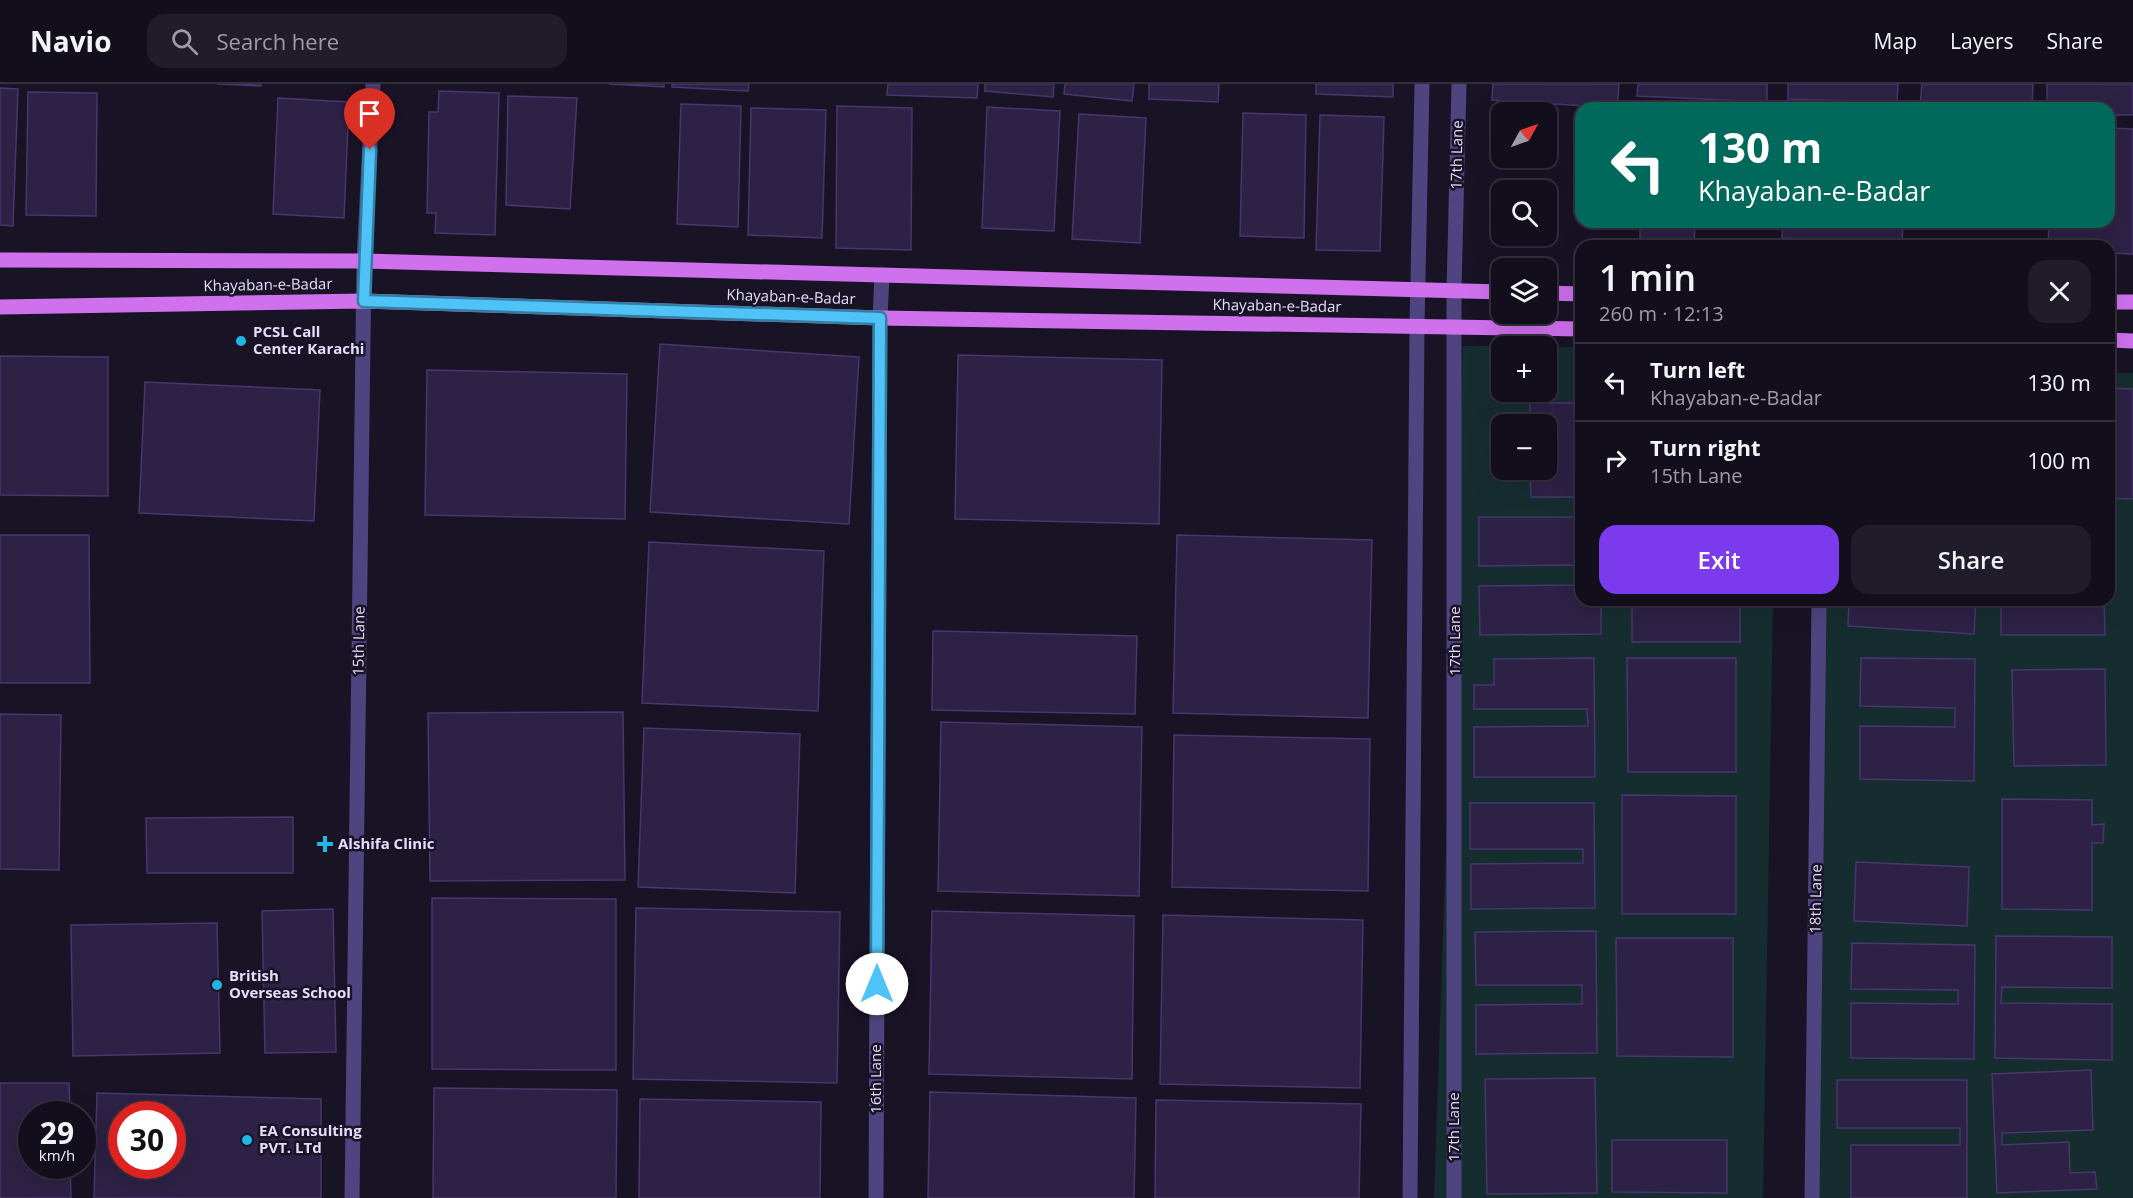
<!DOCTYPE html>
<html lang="en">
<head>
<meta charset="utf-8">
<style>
  :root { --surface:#130e1c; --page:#201c29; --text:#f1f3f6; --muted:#9d9ca3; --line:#322e3b; --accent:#7c3aed }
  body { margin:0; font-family:"Open Sans",sans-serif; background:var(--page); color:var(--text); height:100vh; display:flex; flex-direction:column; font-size:22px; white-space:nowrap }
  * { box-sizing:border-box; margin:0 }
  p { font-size:20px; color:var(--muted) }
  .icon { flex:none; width:33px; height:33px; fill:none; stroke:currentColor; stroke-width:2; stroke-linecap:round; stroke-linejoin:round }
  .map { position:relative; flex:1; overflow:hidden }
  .panel { position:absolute; left:1575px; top:156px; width:540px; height:366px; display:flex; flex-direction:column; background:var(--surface); border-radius:18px; box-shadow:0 6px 24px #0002,0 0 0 2px var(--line) }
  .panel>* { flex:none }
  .top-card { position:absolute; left:1575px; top:18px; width:540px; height:126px; border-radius:18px; box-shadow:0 6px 24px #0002,0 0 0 2px var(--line); background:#00695c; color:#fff; overflow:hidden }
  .needle { width:39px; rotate:50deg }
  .fabs { position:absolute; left:1491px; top:18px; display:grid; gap:12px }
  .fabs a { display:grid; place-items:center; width:66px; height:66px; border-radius:12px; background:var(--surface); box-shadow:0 6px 24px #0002,0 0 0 2px var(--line); font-size:30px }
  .speed { position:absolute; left:18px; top:1017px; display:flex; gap:12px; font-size:30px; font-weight:700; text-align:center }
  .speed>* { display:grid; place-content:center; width:78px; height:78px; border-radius:50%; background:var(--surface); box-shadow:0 6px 24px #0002,0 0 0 2px var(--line); line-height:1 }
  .speed small { font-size:15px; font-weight:400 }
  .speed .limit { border:9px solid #d22; background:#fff; color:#111 }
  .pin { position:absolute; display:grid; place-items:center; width:51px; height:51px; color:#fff; margin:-62px -26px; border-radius:50% 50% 50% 0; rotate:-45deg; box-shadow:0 0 6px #0007 }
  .pin .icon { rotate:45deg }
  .me { position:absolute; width:66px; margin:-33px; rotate:0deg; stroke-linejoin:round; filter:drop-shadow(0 0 4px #0008) }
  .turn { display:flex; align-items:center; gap:21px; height:126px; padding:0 24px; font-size:27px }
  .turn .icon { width:78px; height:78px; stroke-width:2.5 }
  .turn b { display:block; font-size:42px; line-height:51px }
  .round { display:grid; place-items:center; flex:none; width:63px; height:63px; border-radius:18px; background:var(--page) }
  .summary { display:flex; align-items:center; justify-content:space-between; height:102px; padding:0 24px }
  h1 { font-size:36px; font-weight:600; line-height:45px }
  .action { display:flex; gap:12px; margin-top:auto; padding:12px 24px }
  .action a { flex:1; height:69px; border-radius:18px; background:var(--accent); color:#fff; font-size:24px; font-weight:600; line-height:69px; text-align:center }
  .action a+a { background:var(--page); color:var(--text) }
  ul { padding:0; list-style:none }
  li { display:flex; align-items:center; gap:18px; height:78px; padding:0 24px; border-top:2px solid var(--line) }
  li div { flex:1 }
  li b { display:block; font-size:22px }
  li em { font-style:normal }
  header { display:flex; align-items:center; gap:36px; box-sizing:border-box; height:84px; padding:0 30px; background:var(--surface); border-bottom:2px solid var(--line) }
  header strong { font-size:28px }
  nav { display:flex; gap:33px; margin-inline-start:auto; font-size:21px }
  .search { width:420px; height:54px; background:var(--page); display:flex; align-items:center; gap:15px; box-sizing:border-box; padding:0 21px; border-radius:18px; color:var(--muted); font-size:22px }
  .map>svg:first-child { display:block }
  .green { fill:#162d2f; fill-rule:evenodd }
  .building { fill:#2d2145; stroke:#48366e; stroke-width:1.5; fill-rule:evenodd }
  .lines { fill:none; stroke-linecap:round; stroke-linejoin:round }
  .minor { stroke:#4e447f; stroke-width:15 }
  .major { stroke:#cf70ed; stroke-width:15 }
  .route-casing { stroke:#337fa1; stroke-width:15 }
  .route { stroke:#4fc3f7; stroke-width:10 }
  .poi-dot { fill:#1fb6e3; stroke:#191326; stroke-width:2 }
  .labels { text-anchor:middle; stroke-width:5; stroke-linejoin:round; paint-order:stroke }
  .street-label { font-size:15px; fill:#e4dcfb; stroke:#191326 }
  .poi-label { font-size:15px; font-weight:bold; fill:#e4dcfb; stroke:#191326; text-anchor:start }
</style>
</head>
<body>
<header>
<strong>Navio</strong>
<div class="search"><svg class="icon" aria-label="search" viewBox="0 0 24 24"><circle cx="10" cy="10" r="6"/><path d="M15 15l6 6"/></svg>Search here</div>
<nav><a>Map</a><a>Layers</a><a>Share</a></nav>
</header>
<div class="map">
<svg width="2133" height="1114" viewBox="0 0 2133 1114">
  <rect width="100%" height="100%" fill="#191326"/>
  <!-- green -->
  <path class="green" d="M1463,262H1544H1502V308H1546L1547,263H1581V516H1773L1763,1114H1434ZM1502,340H1546V386H1502Z
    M2109,289H2133V1114H1806L1826,516H2109Z"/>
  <!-- building -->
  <path class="building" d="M217,0H261V2Z
    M609,0H664V3Z
    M672,0H749L748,7L672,3Z
    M888,0H978L977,14L887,11Z
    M985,0H1054L1053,13L985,7Z
    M1065,0H1134L1132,17L1064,10Z
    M1149,0H1219L1218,18L1149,15Z
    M1316,0H1393V13L1316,10Z
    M1493,0H1619L1617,24L1492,16Z
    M1638,0H1767V18L1637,12Z
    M1788,0H1898L1897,18L1788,15Z
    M1922,0H2033L2032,24L1920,22Z
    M2047,0H2133V31H2109V24H2047Z
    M0,4L18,5L13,142L0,141Z
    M439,7L499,9L495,151L435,149L436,129H427L429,28H438Z
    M28,8L97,9L96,132L26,131Z
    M508,12L577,14L570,125L506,121Z
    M278,14L349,18L344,134L273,130Z
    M681,20L741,22L738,143L677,140Z
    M837,22L912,24L911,166L836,164Z
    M987,23L1060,27L1054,147L982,144Z
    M751,24L826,26L822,154L748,151Z
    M1243,29L1306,31L1304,154L1240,152Z
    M1079,30L1146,34L1140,159L1072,155Z
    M1320,31L1384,33L1380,167L1316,166Z
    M2109,44L2133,45V170L2109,169V162H2048L2049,138H2109Z
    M1640,138H1695L1694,162H1640Z
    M1783,138H1903L1902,159L1782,154Z
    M660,260L859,273L849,440L650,428Z
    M958,271L1162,276L1159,440L955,435Z
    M0,272L108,273V412L0,411Z
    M427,286L627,290L625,435L425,431Z
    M145,298L320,306L314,437L139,429Z
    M2109,304L2133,305V415L2109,414Z
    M1530,319H1581V413H1531L1530,386H1546V340H1530Z
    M1479,433H1581V516H1601V550L1480,551L1479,502L1578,501V481L1479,482Z
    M0,451H89L90,599H0Z
    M1177,451L1372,456L1368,634L1173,629Z
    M649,458L824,467L818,627L642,619Z
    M1632,516H1740V558H1632Z
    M1849,516H1976L1974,550L1848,542Z
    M2001,516H2104L2105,551H2001Z
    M933,547L1137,552L1135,630L932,626Z
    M1594,574L1595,693H1474V643L1588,642L1587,625H1474V601H1494V575Z
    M1627,574H1736V688H1628Z
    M1861,574L1975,575L1974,697L1860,695V642L1955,643V624L1860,622Z
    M2105,585L2106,681L2014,682L2012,586Z
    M623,628L625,796L430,797L428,629Z
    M0,630L61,631L59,786L0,785Z
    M941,638L1142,643L1139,812L938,807Z
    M644,644L800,650L795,809L638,803Z
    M1174,651L1370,655L1368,807L1172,803Z
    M1622,711L1736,712V830H1622Z
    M2002,715L2092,716V741L2104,740L2103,759H2092V826L2002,825Z
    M1470,719H1594L1595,824L1471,825V780L1583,779V765H1470Z
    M293,733V789H147L146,734Z
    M1856,778L1969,783L1967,842L1854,837Z
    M432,814L616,815V986L432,985Z
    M636,824L840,828L837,999L633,995Z
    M333,825L336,968L265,969L262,827Z
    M932,827L1134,832L1132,995L929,990Z
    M1163,831L1363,836L1360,1004L1160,1000Z
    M217,839L220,969L73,972L71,841Z
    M1596,847L1597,969L1476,970V921L1582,920V901H1476L1475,848Z
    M1996,852L2112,853V904L2002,903L2001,919L2112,920V976L1995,974Z
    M1616,854H1733V973L1617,972Z
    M1852,859L1975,861L1974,975L1851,974V919L1958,920V906L1851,905Z
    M2091,986L2093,1046L2002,1049V1061L2069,1058L2070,1089L2095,1088L2097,1105L1997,1109L1992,990Z
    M1595,994L1597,1109L1487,1110L1485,995Z
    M1837,996H1967V1114H1851V1061H1960V1044H1837Z
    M0,999H69L70,1030H32V1082H70L71,1114H0Z
    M434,1004L617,1006L616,1114H433Z
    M930,1008L1136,1014L1134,1114H928Z
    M97,1009L321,1015V1114H94ZM122,1030H172V1082H122Z
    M640,1015L821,1018L820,1114H639Z
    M1156,1016L1361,1020L1359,1114H1155Z
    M1612,1056H1727V1109L1612,1108Z"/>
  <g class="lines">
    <!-- minor -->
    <path class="minor" d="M352,1114L364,177L373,0
      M876,1114L880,234L882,191
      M1410,1114L1417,242L1422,0
      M1454,1114V207L1459,0
      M1812,1114L1819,516"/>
    <!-- major -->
    <path class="major" d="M0,176L364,177L1502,208
      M1546,209L1581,210
      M2109,218H2133
      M0,223L364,217L880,234L1581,245
      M2109,256L2133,257"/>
  </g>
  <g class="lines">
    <defs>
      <path id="route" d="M370,66L364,217L880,234L877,900"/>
    </defs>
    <!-- route casing -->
    <use href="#route" class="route-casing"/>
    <!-- route -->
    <use href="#route" class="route"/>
  </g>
  <!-- markers -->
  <g class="poi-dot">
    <circle cx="241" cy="257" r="6"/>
    <path d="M322 751h6v6h6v6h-6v6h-6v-6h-6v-6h6z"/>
    <circle cx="217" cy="901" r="6"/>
    <circle cx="247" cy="1056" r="6"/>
  </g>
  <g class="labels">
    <!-- street labels -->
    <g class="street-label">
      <text transform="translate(1457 71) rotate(-89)" y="5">17th Lane</text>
      <text transform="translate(268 201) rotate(-1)" y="5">Khayaban-e-Badar</text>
      <text transform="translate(791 213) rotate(2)" y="5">Khayaban-e-Badar</text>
      <text transform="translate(1277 222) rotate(1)" y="5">Khayaban-e-Badar</text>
      <text transform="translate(359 557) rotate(-89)" y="5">15th Lane</text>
      <text transform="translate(1455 557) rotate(-90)" y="5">17th Lane</text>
      <text transform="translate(1816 815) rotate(-89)" y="5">18th Lane</text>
      <text transform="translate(876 995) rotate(-90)" y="5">16th Lane</text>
      <text transform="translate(1454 1043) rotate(-90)" y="5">17th Lane</text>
    </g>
    <!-- poi labels -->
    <g class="poi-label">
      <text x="253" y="253">PCSL Call<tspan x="253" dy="17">Center Karachi</tspan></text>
      <text x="338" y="765">Alshifa Clinic</text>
      <text x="229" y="897">British<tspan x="229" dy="17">Overseas School</tspan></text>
      <text x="259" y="1052">EA Consulting<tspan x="259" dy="17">PVT. LTd</tspan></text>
    </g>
  </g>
</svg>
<div class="fabs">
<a><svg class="needle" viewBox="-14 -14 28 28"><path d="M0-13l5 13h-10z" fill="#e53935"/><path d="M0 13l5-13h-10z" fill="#9d9ca3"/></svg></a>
<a><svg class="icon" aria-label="search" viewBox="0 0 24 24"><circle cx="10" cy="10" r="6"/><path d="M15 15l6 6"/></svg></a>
<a><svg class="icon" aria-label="layers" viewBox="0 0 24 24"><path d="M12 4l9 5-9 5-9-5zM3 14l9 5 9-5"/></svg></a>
<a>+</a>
<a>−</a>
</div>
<div class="speed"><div>29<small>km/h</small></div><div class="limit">30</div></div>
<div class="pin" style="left:370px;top:66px;background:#d93025"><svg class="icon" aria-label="arrive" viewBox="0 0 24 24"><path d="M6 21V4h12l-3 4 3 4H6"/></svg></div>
<svg class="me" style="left:877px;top:900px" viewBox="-20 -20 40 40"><circle r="19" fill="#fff"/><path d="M0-13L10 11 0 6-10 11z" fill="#4fc3f7"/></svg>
<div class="top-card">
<div class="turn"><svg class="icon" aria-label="left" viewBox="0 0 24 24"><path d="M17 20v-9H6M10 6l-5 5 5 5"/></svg><div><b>130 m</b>Khayaban-e-Badar</div></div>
</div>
<section class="panel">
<div class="summary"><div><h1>1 min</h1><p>260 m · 12:13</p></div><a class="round"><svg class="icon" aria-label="close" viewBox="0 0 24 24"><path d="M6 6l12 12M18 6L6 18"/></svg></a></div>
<ul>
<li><svg class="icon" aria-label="left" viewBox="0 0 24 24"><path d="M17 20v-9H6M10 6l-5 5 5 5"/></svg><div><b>Turn left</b><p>Khayaban-e-Badar</p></div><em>130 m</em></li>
<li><svg class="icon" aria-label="right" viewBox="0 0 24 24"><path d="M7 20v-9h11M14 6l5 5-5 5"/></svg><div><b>Turn right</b><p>15th Lane</p></div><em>100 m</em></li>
</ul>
<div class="action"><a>Exit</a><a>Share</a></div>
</section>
</div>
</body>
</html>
